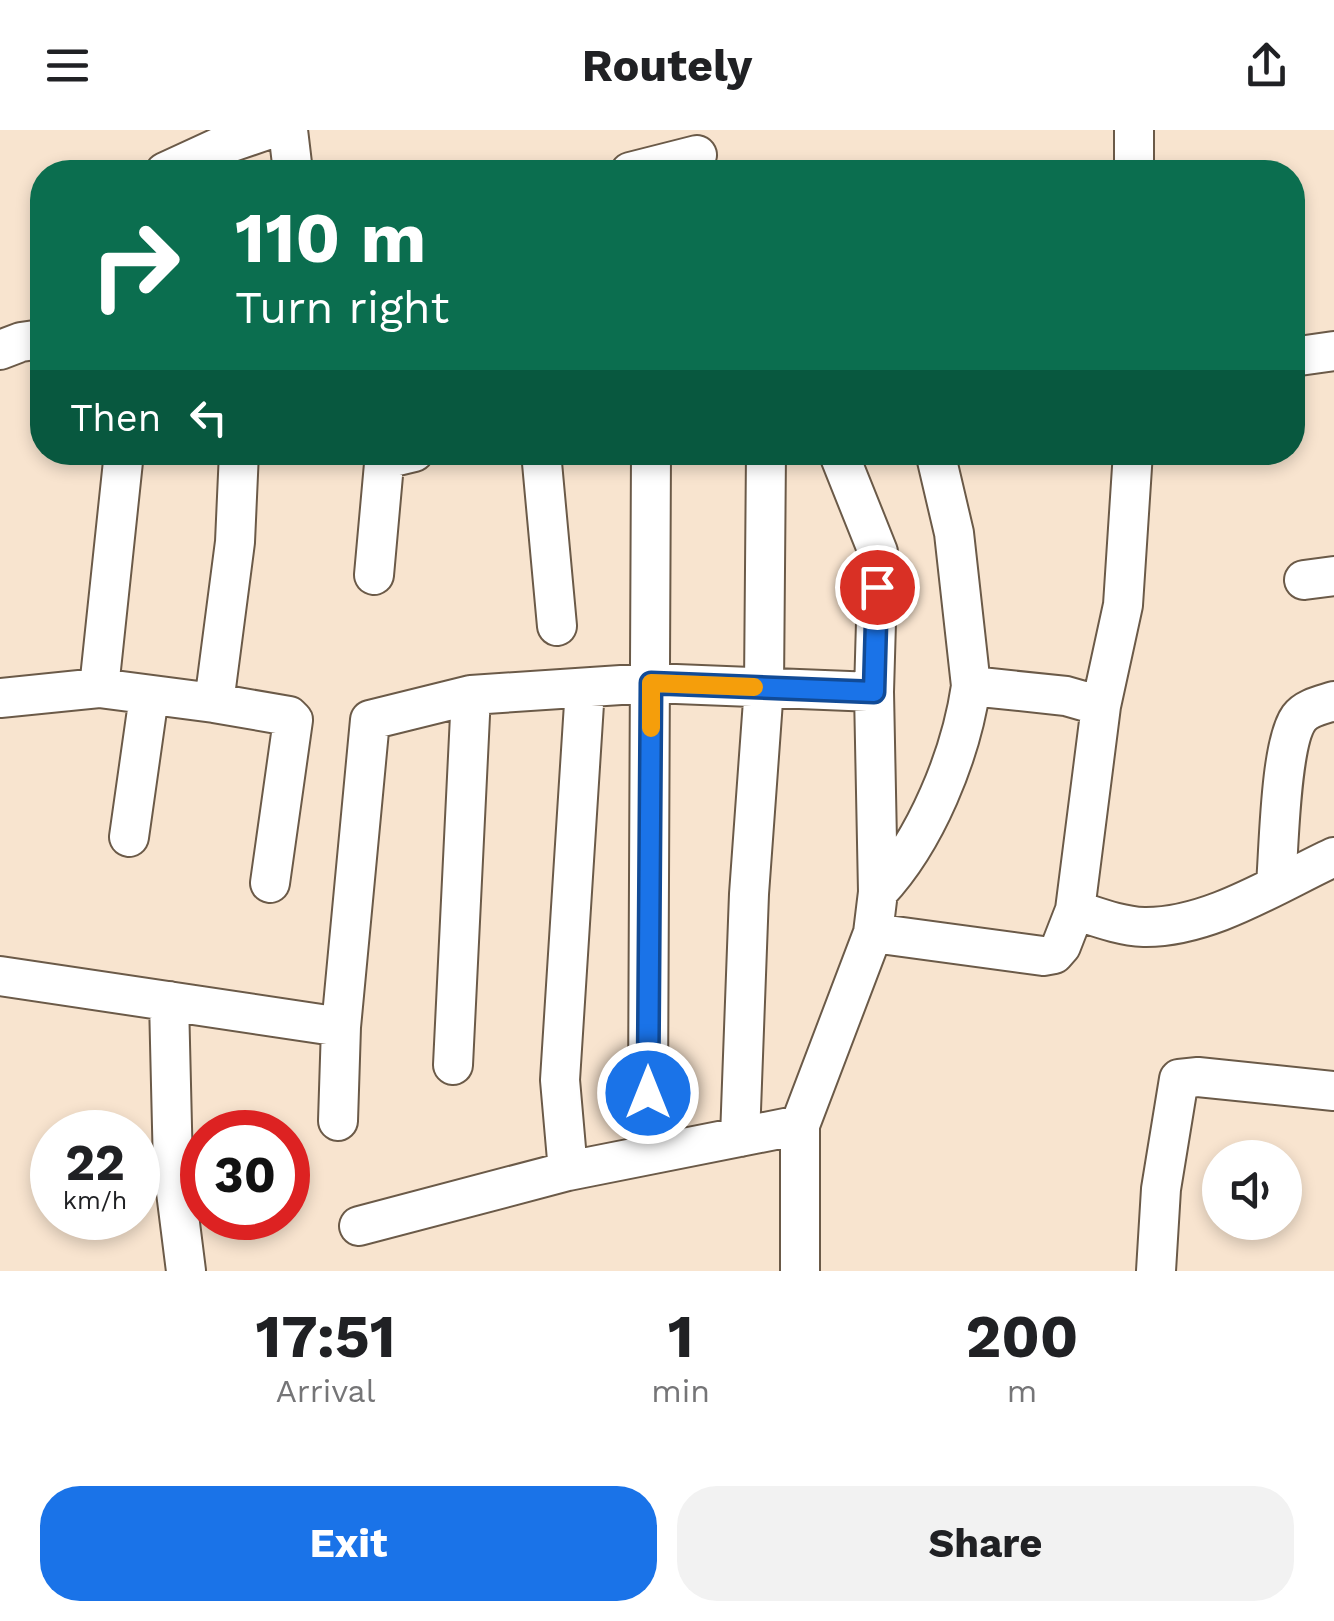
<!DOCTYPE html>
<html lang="en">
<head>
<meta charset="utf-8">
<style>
  :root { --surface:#fff; --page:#f2f2f2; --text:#202124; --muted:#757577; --accent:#1a73e8 }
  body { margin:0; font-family:"Work Sans",sans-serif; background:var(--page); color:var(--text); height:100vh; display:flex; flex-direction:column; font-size:38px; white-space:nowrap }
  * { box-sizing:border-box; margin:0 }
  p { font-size:32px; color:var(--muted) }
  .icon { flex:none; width:55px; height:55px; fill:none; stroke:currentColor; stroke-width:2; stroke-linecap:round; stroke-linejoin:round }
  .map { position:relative; height:1141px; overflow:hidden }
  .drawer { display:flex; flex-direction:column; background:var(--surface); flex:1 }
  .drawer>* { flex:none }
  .top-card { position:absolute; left:30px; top:30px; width:1275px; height:305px; border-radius:40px; box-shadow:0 5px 15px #0003; background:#0b6e4f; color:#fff; overflow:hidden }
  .controls { position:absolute; left:1202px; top:1010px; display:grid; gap:20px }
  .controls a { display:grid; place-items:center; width:100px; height:100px; border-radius:50%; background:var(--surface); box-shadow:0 5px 15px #0003; font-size:50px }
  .speed { position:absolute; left:30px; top:980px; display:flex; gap:20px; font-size:50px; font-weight:700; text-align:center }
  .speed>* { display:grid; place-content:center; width:130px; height:130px; border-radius:50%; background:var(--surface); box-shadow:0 5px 15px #0003; line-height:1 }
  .speed small { font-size:25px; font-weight:400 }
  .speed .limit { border:15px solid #d22; background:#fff; color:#111 }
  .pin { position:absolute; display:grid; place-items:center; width:85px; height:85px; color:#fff; margin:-42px; border:5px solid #fff; border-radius:50%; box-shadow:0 2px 10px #0007 }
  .me { position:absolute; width:110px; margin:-55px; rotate:0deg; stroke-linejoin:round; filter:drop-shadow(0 0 8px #0008) }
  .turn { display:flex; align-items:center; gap:35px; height:210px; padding:0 40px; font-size:45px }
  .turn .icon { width:130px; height:130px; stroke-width:2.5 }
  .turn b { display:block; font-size:70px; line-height:85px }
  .then { display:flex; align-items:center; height:95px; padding:0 40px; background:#0003; gap:20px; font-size:38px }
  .eta { display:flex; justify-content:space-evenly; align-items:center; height:170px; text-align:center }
  .eta b { font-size:60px; font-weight:700; line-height:70px }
  .action { display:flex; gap:20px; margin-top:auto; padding:20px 40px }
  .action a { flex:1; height:115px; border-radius:40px; background:var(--accent); color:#fff; font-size:40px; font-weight:700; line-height:115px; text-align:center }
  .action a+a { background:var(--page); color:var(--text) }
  header { display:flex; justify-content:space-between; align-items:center; height:130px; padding:0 40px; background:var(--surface); font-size:45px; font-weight:700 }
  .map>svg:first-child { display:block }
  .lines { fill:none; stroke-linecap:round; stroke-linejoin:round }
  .minor-casing { stroke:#6b5a48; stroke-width:42 }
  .minor { stroke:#fff; stroke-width:38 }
  .route-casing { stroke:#114b97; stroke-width:25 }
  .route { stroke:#1a73e8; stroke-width:18 }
  .slow { stroke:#f59e0b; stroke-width:18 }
</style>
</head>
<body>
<header><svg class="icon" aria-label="menu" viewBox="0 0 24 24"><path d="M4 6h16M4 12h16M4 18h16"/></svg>Routely<svg class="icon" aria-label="share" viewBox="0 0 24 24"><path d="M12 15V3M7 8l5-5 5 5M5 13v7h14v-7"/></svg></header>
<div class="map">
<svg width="1334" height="1141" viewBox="0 0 1334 1141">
  <rect width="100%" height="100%" fill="#f8e4cf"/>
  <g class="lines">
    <defs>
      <path id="minor" d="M288,0L293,42
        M165,42L226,14L267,0
        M630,42L697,25
        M1134,42V0
        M0,220L21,212L42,209
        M1292,227L1334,221
        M541,322L557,496
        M935,322L954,403L971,556L1066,566L1101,576
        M374,445L384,334L389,328L414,322
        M1304,450L1334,446
        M99,558L124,322
        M0,568L99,558L214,573L289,586L293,590L270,753
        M214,573L235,412L239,322
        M129,707L149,566
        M1276,754C1279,719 1280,614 1299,588C1306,578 1322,575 1334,571
        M878,762C926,711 961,625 971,556
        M1075,780C1097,787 1120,796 1144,797C1209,798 1276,754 1334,727
        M873,803L1043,826L1054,824L1061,816L1075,780L1101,576L1123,475L1133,322
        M0,846L341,897
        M169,871L173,1038L186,1141
        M453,935L471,565
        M648,963L651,322
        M338,991L341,897L370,590L471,565L651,553L874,562
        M740,1007L749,764L764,557L766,322
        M568,1041L560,950L585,558
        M359,1096L568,1041L800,995
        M800,1141V995L873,803L878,762L874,562L878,422L838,322
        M1156,1141L1161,1059L1179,949L1198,947L1334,961"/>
    </defs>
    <!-- minor casing -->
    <use href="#minor" class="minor-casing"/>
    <!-- minor -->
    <use href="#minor" class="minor"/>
  </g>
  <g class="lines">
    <defs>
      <path id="route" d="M648,963L651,553L874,562L877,457"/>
    </defs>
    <!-- route casing -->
    <use href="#route" class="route-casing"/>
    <!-- route -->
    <use href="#route" class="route"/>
    <!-- slow -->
    <path class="slow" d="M651,598V553L754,557"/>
  </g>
</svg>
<div class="controls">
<a><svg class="icon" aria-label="sound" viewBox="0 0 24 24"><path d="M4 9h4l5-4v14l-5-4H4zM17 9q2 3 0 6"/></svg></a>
</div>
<div class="speed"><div>22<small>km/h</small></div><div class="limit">30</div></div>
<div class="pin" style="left:877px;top:457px;background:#d93025"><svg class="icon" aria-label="arrive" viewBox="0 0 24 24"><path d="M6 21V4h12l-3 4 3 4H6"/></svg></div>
<svg class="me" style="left:648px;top:963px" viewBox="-20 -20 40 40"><circle r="17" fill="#1a73e8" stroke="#fff" stroke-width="3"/><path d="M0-11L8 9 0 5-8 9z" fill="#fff"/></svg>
<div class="top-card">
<div class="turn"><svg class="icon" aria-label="right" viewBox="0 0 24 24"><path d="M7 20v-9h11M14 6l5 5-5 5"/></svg><div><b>110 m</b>Turn right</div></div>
<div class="then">Then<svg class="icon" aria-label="left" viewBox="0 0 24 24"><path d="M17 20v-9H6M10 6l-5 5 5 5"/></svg></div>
</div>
</div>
<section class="drawer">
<div class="eta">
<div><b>17:51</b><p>Arrival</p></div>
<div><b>1</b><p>min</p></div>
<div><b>200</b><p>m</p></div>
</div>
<div class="action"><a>Exit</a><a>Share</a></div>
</section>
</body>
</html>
